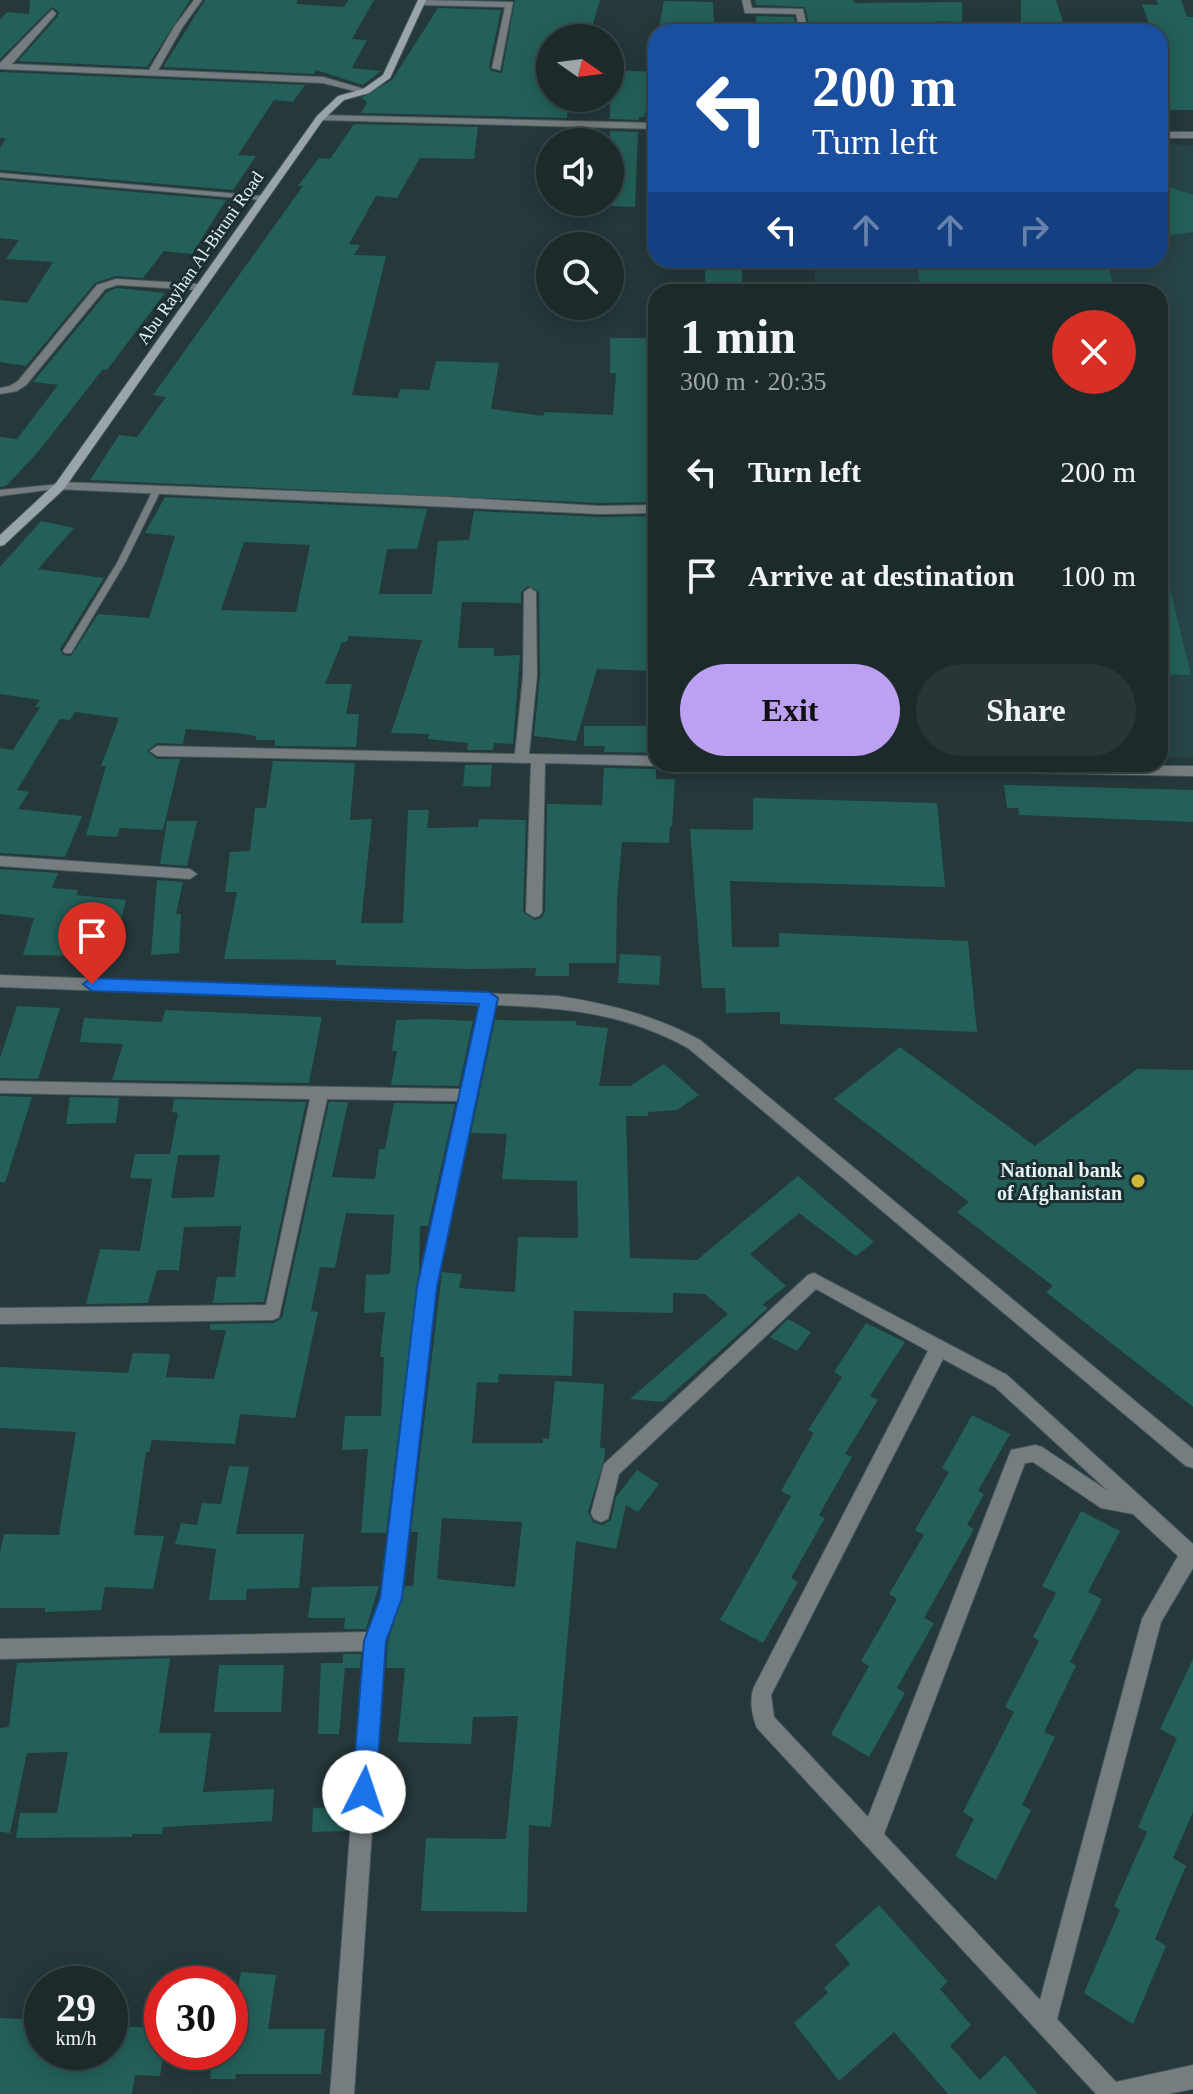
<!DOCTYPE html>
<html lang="en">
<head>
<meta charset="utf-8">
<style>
  :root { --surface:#1c2a2c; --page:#293638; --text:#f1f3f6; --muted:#a0a7a9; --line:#3a4648; --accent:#bca0f2 }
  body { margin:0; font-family:"Times New Roman",serif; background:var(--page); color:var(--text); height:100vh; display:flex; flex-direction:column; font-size:30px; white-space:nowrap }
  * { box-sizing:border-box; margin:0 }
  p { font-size:26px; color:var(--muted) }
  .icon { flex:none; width:44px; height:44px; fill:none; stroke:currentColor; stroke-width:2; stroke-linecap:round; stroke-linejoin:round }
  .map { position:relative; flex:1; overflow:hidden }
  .panel { position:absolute; left:648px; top:284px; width:520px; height:488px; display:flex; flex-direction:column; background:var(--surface); border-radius:24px; box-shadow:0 4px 20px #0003,0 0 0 2px var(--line) }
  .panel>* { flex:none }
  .guide { position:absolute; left:648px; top:24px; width:520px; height:244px; border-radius:24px; box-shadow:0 4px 20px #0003,0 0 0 2px var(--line); background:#1a4fa0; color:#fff; overflow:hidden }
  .needle { width:52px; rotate:104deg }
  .tools { position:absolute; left:536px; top:24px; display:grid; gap:16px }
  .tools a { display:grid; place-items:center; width:88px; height:88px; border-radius:50%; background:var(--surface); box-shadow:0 4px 20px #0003,0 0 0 2px var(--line); font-size:40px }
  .speed { position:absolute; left:24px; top:1966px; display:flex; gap:16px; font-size:40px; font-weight:700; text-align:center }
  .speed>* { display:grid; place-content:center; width:104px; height:104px; border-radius:50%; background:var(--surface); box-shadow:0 4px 20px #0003,0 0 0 2px var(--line); line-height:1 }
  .speed small { font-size:20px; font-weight:400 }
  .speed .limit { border:12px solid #d22; background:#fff; color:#111 }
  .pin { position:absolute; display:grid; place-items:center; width:68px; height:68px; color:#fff; margin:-82px -34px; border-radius:50% 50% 50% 0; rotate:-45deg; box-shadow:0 0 8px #0007 }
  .pin .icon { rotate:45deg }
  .me { position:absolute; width:88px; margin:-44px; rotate:4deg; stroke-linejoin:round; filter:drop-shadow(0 0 6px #0008) }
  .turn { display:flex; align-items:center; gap:28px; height:168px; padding:0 32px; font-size:36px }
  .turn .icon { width:104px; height:104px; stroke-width:2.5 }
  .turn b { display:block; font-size:56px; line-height:68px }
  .lanes { display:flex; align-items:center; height:76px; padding:0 32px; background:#0003; justify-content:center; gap:40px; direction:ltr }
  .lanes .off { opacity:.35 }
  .round { display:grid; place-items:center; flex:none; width:84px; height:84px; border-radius:42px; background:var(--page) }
  .overview { display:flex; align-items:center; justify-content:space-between; height:136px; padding:0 32px }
  h1 { font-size:48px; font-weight:700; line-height:60px }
  .cta { display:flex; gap:16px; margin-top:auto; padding:16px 32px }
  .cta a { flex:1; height:92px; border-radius:48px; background:var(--accent); color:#111; font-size:32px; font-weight:700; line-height:92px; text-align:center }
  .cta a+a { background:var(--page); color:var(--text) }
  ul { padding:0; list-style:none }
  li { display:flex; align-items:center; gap:24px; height:104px; padding:0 32px }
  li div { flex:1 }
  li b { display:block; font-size:30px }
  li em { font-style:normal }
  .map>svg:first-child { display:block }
  .built { fill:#274447 }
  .building { fill:#236059; fill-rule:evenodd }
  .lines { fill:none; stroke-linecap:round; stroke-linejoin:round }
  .lane-casing { stroke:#445658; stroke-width:2 }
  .street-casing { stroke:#445658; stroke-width:2 }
  .secondary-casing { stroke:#445658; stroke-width:2 }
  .lane { fill:#757d80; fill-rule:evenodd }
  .street { fill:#757d80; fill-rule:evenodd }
  .secondary { fill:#99a5ab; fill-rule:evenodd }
  .route { fill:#1a73e8; stroke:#114b97; stroke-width:2 }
  .poi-dot { fill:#ceb837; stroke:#1b2e30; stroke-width:3 }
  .labels { text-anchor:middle; stroke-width:6; stroke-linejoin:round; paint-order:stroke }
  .far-street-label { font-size:18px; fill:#e6f2f3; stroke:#1b2e30 }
  .poi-label { font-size:20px; font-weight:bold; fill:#e6f2f3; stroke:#1b2e30; text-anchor:end }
</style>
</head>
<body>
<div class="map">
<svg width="1193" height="2094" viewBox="0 0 1193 2094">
  <rect width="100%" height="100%" fill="#25383a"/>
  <!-- built -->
  <path class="built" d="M1160,144L1193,145V758L1160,757V292H816L813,260H1160Z"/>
  <!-- building -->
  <path class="building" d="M30,0H190L147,67L18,61L58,16L59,12L52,7L0,59V20L7,12L29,14Z
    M205,0H298L296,4L344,7L348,0H374L352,39L367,40L352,68L381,71L363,85L316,70L314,74L163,67Z
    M515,0H600L589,38H550V98H569L567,118L361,113L367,102L361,98L392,80L438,8L501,10L489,67L491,71L502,73Z
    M755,0H853L855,3L962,2V22L937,21L940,30L816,27L817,32H811L805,7L756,5Z
    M1021,0H1056L1066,32H1027L1025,23H1021Z
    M1157,0H1181L1187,17H1193V110H1160V27H1150L1142,4L1158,5Z
    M664,1L713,2L714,24L682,27V32H658Z
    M756,16L794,17L797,32H757Z
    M610,70L656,72V107H647L644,117H639V120L610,119Z
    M0,72L305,85L293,102L274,100L238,155L256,156L233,190L0,170V148L6,138H0Z
    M354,124L478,127L474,159L420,158L397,198L376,196L349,244L360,245L354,255L386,256L352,395L398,398L400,389L429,390L436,361L499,363L491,409L543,416L545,412L613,415L616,373H610V338H656L653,417H656V502L600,503L90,480L119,435L137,437L166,397L153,395L303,186H298L319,158L330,159Z
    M610,131L638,132L635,207L610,206Z
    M0,180L226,200L192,254L164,251L143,278L116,276L95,283L26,366L0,362V300L27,303L53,262L6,259L19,240L0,238Z
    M1160,184L1193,195V232L1160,236Z
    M705,260H742V285H705Z
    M917,262L1109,269L1115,292H921Z
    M117,288L165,293L107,370L103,369L38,452L6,486L0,487V437L17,439L58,385L33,382L107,292Z
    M165,497L427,509L417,549H387L379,594H432L438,541L469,540L474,511L600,517L656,516V671L597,669L576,741L534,736L540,676L539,592L528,586L521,592V603L462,602L458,648H494V656L520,655L513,744L494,743L493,750H467L468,743L428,739L429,734L391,733L422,640L349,636L347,642H342L325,684H352L346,714H359L356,747L275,746V740H256V736L236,733L186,729L183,744L157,743L147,751L157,759H180L163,830L120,828L117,837L86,835L106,766H101L119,718L75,712L70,720L60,719L17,790L29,792L18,809L82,816L65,857L0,853V748L13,750L40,707H35L40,700L0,694V567L41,521L74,528L38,569L104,578L60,649L63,655L71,656L98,614L149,618L175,536L145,533ZM244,542L310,545L296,612L221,610Z
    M1168,581L1191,675L1160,674V582Z
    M584,726H656V753L604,752L605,746H584Z
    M273,761L355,763L350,820L372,819L361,923H403L408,810H429L427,828L478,827L479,819L526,820L523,912L535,920L541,918L545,912L547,804L602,805L604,768L656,769V779H675L672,826H670L669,843L622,842L617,899L616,963H569V976H535L536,968L468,969L336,965V960L224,959L237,892H225L230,852L250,851L255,808H266Z
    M465,765H492L490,787L463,786Z
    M1004,785L1193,790V822L1019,815L1018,808H1007Z
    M753,798L937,803L945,887L730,881L732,947H779V933L968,941L977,1032L780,1024V1012L726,1013L725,988H702L690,829L753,830Z
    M167,821H197L187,866L160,864Z
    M0,869L58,873L52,888L78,890L76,895L126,900L113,951H82L81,956L23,955L34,918L0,914Z
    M157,880L183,882L176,914H181L179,953L151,955Z
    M620,954L661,956L659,985L618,983Z
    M17,1006L60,1008L38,1079L0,1078V1058Z
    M165,1010L322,1017L309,1083L112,1080L123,1044L80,1042L84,1018L162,1022Z
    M429,1019L473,1021L459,1086L391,1085L397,1051H392L396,1020Z
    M495,1020L576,1021V1025L608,1028L599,1086H630L664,1064L699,1095L677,1110L648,1112V1116H626L630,1258L697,1260L798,1176L874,1242L856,1256L799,1213L750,1254L786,1286L762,1305L768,1308L663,1402L630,1399L728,1314L705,1294L673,1293V1313L574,1311L572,1376L499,1374L498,1383L477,1382L472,1443H543V1438L549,1439L555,1381L604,1384L600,1448H605L604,1460L588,1512L593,1522L602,1525L611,1520L616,1497L637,1470L659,1484L638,1512L626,1505L616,1549L576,1541L551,1827L529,1825L527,1912L421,1911L426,1838L506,1839L518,1716L473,1717L471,1744L398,1742L405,1668H386L388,1642L405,1586H413L418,1532H411L442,1272L462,1274L459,1288L515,1292L518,1237L578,1238L577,1181L502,1179L507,1134L471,1133ZM442,1518L522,1522L515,1587L437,1579Z
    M900,1047L1035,1146L1137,1069L1193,1070V1407L1046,1292L1053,1286L957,1212L969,1202L834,1099Z
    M0,1096L32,1097L5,1183L0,1182Z
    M70,1097L119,1098L116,1123L66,1124Z
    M174,1099L306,1102L264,1302L213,1303L217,1277H235L241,1226L184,1227L179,1270H157L148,1303L86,1304L100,1249L140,1251L152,1179L130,1178L135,1154H170L178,1113L172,1112ZM178,1155H220L214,1197L171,1198Z
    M329,1102H348L332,1177L375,1179L379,1149H385L394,1103L455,1104L428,1226H420L419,1270L386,1533H361L368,1449L342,1450L345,1416H381L384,1357H380L385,1312L364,1313L366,1275L390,1274L394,1215L346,1213L335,1268L320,1267L311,1311L318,1312L295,1418L240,1414L235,1444L152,1440L149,1452H146L134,1535L164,1536L153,1589L105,1587L101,1610L45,1612V1608H0V1552L4,1534L59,1535L76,1432L0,1428V1367L128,1373L133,1353L170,1354L166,1377L214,1379L226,1330H210V1324L273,1323L282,1318Z
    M788,1319L811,1332L797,1351L770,1337Z
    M866,1323L905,1342L870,1396L878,1400L845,1454L852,1457L819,1515L825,1518L791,1578L798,1582L763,1643L720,1620L791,1496L781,1491L814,1433L808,1430L842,1377L834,1372Z
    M972,1415L1010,1434L978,1491L984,1494L967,1525L974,1529L924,1618L934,1623L897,1688L905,1693L869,1757L831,1734L869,1666L861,1661L897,1599L889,1594L924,1535L915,1530L949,1472L942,1468Z
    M229,1466L249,1467L236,1534H304L299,1588L247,1589L246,1600H209L216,1549L175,1544L181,1523L197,1525L202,1503L221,1504Z
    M1081,1511L1120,1531L1088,1592L1102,1599L1070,1662L1076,1666L1044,1732L1055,1737L1022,1805L1031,1810L996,1880L955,1856L974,1819L963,1812L1014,1712L1005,1707L1039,1641L1033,1637L1056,1593L1042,1586Z
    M379,1586L366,1629H344L345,1618H308L312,1587Z
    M343,1654H361L360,1668H345L339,1734H318L321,1663H343Z
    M170,1658L159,1733H211L203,1792L274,1789L272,1821L163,1827L162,1834H132V1837L16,1838L20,1813H57L68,1752L27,1753L10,1833L0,1832V1728L9,1727L17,1663Z
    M1193,1659V1812L1173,1858L1186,1866L1155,1939L1166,1946L1133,2024L1084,1993L1120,1910L1114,1906L1147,1832L1138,1827L1177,1738L1160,1729Z
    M219,1665H284L281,1712H214Z
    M337,1772H352L347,1831L312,1832L313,1808L335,1807Z
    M879,1905L948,1982L940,1989L971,2025L950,2046L980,2080L1005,2055L1038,2094H948L894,2032L839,2081L794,2023L828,1993L824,1988L850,1964L835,1945Z
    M241,1972L276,1975L268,2029H325L321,2074H236L235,2079H210L213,2052H230V2029Z
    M0,2018L42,2020V2052H110V2026L162,2028L164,2052L160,2076L135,2075L132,2094H0Z"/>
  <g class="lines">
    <defs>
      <path id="lane" d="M0,173L261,196L264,198L261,200L0,177Z
        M60,484L64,486L63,488L0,496V490Z
        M153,490H159L160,492L125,563L71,653H65L63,651L117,563Z"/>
      <path id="street" d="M194,0H202L182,28L158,70L323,77L371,91L366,94L323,83L0,69V63L52,10L56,13L55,15L12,64L149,70L174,27Z
        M418,0L513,2L500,70L492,68L505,7L421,5L418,4Z
        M742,0H750L752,8L803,9L808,32H800L796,14L745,13Z
        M320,115L656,123V129L317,120V116Z
        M1160,132H1193V138H1160Z
        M116,279L198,284L203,287L198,290L117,285L105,289L26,385L17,391L0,394V388L10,386L18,381L97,285Z
        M60,482L447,497L600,506L656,505V513L600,514L56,489L54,486Z
        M530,588L536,592L537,676L529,754L656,756V764H661L656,766L545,763L542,912L539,916L534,917L526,912L531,763L157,756L150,751L157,746L515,754L523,676L524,592Z
        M817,764L1193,766V776L824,769Z
        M0,856L190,869L197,874L190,879L0,866Z
        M0,975L558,996C609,1004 654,1015 700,1040L1193,1449V1468L1186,1466L688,1048C624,1013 567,1008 495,1005L436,1287L401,1598L385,1641L354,2094H330L364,1651L0,1659V1639L368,1632L381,1598L418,1287L459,1101L327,1099L279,1317L273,1320L0,1324V1308L266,1305L310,1099L0,1093V1081L461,1089L480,1005L0,987Z
        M814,1273L1007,1375L1193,1544V1568L1161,1622L1057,2019L1116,2082L1193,2065V2089L1168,2094H1096L757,1728C752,1716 749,1699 754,1687L928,1351L816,1289L619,1474L608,1519L601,1522L594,1519L591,1513L604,1464L808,1275ZM943,1359L995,1387L1108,1491L1042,1447L1035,1445L1011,1450L868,1817L774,1717L771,1695ZM1033,1462L1101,1508L1133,1514L1178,1556L1142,1619L1040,2000L884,1834L1025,1463Z"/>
      <path id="secondary" d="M418,0H426L390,78L369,93L344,100L323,120L64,489L4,545L0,546V535L56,483L317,116L338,96L363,89L383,75Z"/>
    </defs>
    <!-- lane casing -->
    <use href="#lane" class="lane-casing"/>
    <!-- street casing -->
    <use href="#street" class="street-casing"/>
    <!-- secondary casing -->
    <use href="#secondary" class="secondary-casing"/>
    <!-- lane -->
    <use href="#lane" class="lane"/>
    <!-- street -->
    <use href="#street" class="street"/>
    <!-- secondary -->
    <use href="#secondary" class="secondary"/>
  </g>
  <!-- route -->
  <path class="route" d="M92,978L489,992L498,998L437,1287L402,1598L386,1641L376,1792L373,1801L364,1804L356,1801L352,1792L364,1641L380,1598L417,1287L479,1004L92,991L83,984Z"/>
  <!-- markers -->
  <circle class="poi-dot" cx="1138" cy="1181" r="8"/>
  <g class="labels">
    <!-- far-street labels -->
    <g class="far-street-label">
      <text transform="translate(200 258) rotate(-55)" y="6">Abu Rayhan Al-Biruni Road</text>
    </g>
    <!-- poi labels -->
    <g class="poi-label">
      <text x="1122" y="1177">National bank<tspan x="1122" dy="23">of Afghanistan</tspan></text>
    </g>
  </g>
</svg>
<div class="tools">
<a><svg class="needle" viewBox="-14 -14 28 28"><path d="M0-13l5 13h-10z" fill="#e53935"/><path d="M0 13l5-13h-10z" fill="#a0a7a9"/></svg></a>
<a><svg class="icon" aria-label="sound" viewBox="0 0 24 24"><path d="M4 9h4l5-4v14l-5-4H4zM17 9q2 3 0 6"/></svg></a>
<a><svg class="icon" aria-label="search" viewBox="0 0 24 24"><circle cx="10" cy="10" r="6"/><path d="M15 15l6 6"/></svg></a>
</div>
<div class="speed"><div>29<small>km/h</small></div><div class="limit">30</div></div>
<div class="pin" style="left:92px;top:984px;background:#d93025"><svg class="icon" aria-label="arrive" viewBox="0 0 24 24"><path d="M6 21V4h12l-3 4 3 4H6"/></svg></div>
<svg class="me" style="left:364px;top:1792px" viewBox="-20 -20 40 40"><circle r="19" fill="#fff"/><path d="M0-13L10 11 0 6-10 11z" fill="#1a73e8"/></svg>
<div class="guide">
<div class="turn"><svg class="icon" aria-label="left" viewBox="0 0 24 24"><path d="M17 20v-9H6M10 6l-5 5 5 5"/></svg><div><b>200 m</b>Turn left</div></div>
<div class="lanes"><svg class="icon" aria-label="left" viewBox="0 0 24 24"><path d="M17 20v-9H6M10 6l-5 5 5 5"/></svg><svg class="icon off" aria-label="ahead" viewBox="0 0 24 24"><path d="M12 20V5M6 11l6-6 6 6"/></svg><svg class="icon off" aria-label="ahead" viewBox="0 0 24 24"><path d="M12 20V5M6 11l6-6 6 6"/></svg><svg class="icon off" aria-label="right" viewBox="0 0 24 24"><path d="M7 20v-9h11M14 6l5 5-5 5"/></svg></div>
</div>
<section class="panel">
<div class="overview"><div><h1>1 min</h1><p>300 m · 20:35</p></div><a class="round" style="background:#d93025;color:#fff"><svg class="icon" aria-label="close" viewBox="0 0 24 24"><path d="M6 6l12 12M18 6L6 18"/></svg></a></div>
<ul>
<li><svg class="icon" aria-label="left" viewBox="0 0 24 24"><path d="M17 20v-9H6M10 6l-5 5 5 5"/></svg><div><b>Turn left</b></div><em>200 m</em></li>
<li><svg class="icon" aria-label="arrive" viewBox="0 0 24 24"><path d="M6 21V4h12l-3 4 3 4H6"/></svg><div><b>Arrive at destination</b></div><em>100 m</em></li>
</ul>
<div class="cta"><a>Exit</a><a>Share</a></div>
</section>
</div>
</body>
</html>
